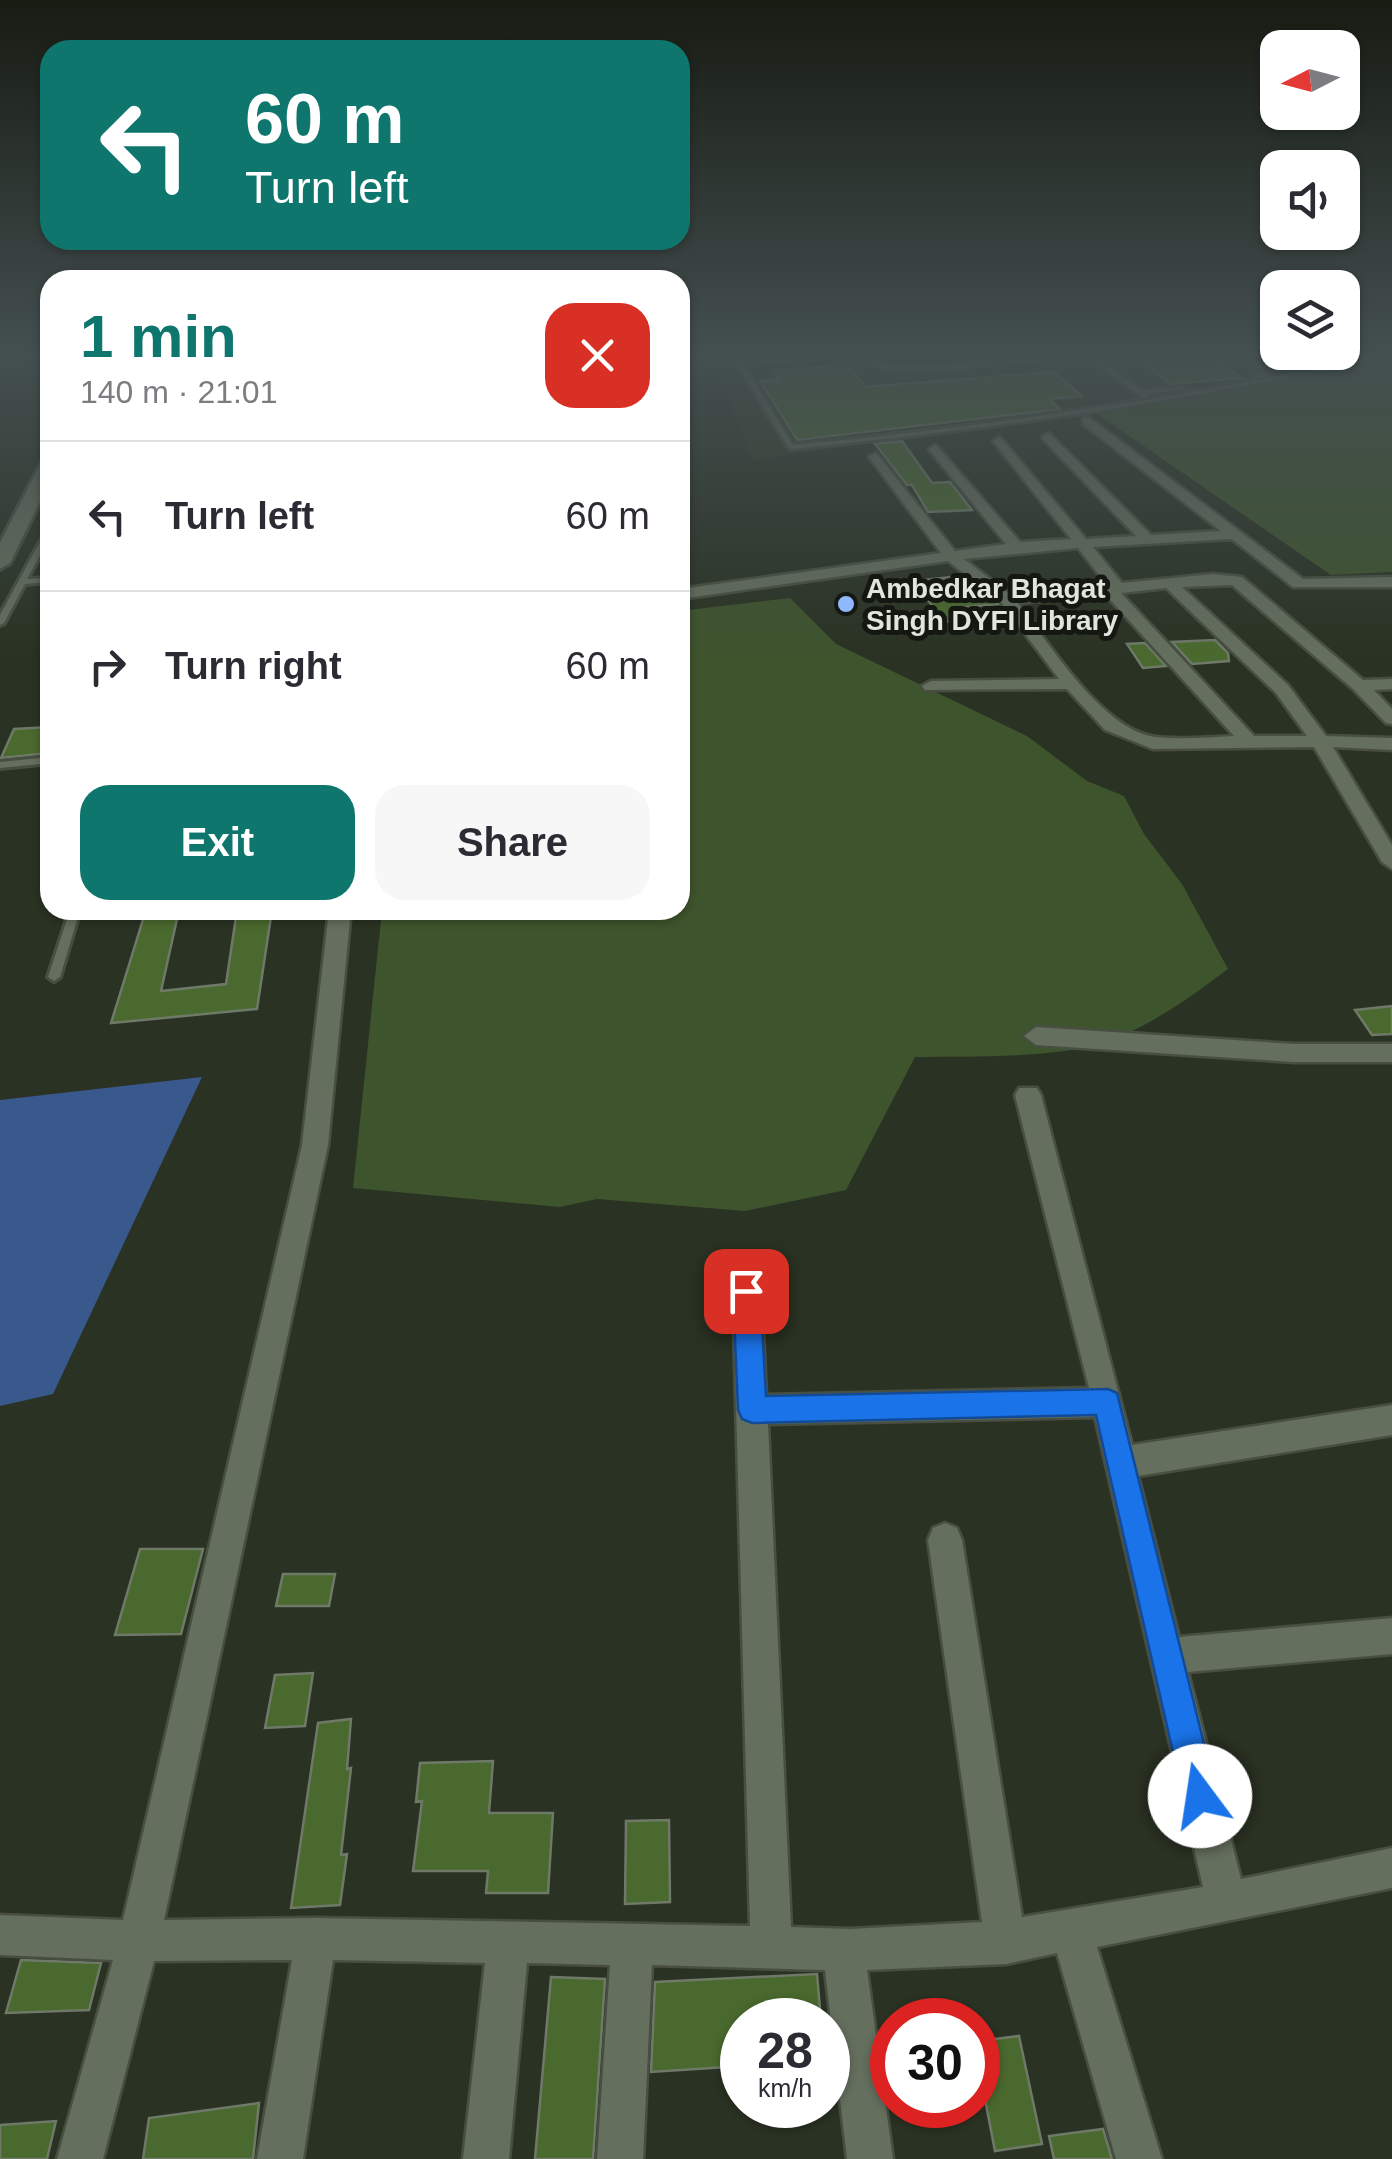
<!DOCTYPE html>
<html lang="en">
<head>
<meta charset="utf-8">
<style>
  :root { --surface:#fff; --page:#f7f7f7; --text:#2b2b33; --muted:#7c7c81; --line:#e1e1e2; --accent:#0f766e }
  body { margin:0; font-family:Arial,sans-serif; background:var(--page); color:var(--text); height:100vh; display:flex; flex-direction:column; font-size:38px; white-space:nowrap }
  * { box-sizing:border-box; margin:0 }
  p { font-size:32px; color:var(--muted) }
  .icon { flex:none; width:55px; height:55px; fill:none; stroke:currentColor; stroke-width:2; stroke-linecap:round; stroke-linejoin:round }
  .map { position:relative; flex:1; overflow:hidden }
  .details { position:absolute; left:40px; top:270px; width:650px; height:650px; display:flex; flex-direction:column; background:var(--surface); border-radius:30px; box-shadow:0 2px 8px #0004 }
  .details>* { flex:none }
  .banner { position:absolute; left:40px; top:40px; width:650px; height:210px; border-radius:30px; box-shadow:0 2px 8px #0004; background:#0f766e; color:#fff; overflow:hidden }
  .needle { width:65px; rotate:264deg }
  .controls { position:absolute; left:1260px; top:30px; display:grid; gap:20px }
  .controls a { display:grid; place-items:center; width:100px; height:100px; border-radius:20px; background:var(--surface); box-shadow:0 2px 8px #0004; font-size:50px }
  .speed { position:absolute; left:720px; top:1998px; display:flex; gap:20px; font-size:50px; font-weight:700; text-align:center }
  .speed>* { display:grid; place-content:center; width:130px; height:130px; border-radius:50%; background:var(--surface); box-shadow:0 2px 8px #0004; line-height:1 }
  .speed small { font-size:25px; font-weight:400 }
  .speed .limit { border:15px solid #d22; background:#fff; color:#111 }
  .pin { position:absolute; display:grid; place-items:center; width:85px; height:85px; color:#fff; margin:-42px; border-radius:20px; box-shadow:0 5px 15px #0006 }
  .me { position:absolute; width:110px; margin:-55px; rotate:346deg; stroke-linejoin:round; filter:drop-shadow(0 0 8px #0008) }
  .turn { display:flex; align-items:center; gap:35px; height:210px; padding:0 40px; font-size:45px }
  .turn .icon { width:130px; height:130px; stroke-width:2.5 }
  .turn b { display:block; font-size:70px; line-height:85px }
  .round { display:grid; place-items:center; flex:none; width:105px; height:105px; border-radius:30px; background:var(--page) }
  .summary { display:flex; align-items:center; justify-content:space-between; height:170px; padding:0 40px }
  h1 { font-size:60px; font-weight:800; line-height:75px; color:var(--accent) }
  .button { display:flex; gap:20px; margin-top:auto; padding:20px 40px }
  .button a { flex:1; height:115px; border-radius:30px; background:var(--accent); color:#fff; font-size:40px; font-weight:800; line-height:115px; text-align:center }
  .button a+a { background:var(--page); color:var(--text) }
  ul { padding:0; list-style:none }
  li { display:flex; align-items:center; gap:30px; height:150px; padding:0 40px; border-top:2px solid var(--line) }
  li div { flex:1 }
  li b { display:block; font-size:38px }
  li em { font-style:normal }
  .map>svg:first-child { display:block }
  .built { fill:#313c28 }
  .green { fill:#3e542d }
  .water { fill:#39588c }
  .building { fill:#4a692e; stroke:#6f7968; stroke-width:2.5 }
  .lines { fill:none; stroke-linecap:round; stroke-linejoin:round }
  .service-casing { stroke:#484f42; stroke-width:6 }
  .minor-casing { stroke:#484f42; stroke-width:5 }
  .tertiary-casing { stroke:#484f42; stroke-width:6 }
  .service { fill:#656f5e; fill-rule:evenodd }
  .minor { fill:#656f5e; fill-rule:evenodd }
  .tertiary { fill:#656f5e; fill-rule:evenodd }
  .route { fill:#1a73e8; stroke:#114b97; stroke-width:2.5 }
  .poi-dot { fill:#8fb8fd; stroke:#151812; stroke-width:4 }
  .labels { text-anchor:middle; stroke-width:10; stroke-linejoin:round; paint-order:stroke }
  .far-poi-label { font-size:28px; font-weight:bold; fill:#e0e6dc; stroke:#151812; text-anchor:start }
</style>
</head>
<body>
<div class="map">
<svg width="1392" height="2159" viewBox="0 0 1392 2159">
  <rect width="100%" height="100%" fill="#2a3223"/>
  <!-- built -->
  <path class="built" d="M710,354H1392L1274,381L1151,402L753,460Z"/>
  <!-- green -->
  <path class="green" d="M1392,354V572L1331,575L1093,411L1274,381Z
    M790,598L836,644L1027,736L1087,781L1124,796L1144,834L1182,884L1228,969C1192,996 1151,1026 1108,1041C1060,1059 968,1056 915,1057L846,1190L745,1211L597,1199L560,1207L353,1188L382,910H680V611Z"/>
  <!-- water -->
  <path class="water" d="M202,1077L53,1394L0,1406V1100Z"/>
  <!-- building -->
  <path class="building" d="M1132,354H1206L1241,378L1171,384Z
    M848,365L865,387L1053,372L1082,396L1049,399L1060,409L797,440L760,381L779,380L773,370Z
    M902,441L932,483L950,482L972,510L928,512L912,485H907L875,444Z
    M951,577L966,580L998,604L966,607L975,619L944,622L914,581Z
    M1215,640L1228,653L1229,661L1192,664L1172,642Z
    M1145,643L1166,666L1143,668L1127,644Z
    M50,727V753L1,758L14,729Z
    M146,910H179L161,991L226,984L237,910H272L257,1009L111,1023Z
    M1392,1006V1034L1372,1035L1355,1010Z
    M140,1549H203L181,1634L115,1635Z
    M283,1574H335L329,1606H276Z
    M313,1673L305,1726L265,1728L275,1675Z
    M351,1719L347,1769L351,1768L341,1855L347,1854L340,1905L291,1908L318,1723Z
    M493,1761L489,1813H553L548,1893H486L488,1871H413L422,1801L416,1802L420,1763Z
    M669,1820L670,1902L625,1904L626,1821Z
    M21,1960L101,1963L89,2010L6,2013Z
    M817,1974L821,2020H742V2066L651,2072L655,1982Z
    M551,1977L605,1979L593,2159H535Z
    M1019,2036L1042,2144L995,2151L978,2063V2041Z
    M259,2103L253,2159H143L149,2118Z
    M56,2121L47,2159H0V2125Z
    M1103,2129L1112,2159H1054L1049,2136Z"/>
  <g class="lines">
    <defs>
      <path id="service" d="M734,354H740L742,362L870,354L875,362L886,365L939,366L1092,354L1141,391L1182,387L1185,389L1145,394L1148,397L1143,398L1088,357L939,370L885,369L871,364L866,357L744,365L793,445C992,426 1189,397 1384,354H1392V356C1193,400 994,429 791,449L788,447L737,364Z
        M1244,354H1250L1270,373V375L1254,379V377L1264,373Z
        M47,529H50V538L27,579L50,578V582L25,584L4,623L0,625V615Z
        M50,757V763L0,768V762Z
        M70,910H80L60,977L54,981L48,977Z"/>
      <path id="minor" d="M1088,417L1303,579L1392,577V587H1293L1232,539L1093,547L1122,583L1213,574L1242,577L1363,680L1392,679V689L1374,690L1392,709V724L1386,723L1353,689L1232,585L1182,587L1288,685L1326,736L1392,738V750L1333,747L1392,845V869L1382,862L1314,747L1153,749L1105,730L1067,689L925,690L922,686L931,681L1059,679L1001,602L948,561L680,599V589L941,553L869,457L876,453L955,551L1006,544L931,452L929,449L936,445L1020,542L1071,539L993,441L1000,437L1086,539L1136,536L1044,440L1042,437L1049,433L1151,535L1221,531L1083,424V418ZM1078,548L1107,585L1010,594L964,559ZM1166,588L1276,693L1307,736H1254L1121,593ZM1105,594L1234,736C1209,737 1181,740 1156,737C1103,731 1049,643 1018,603Z
        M329,910H351L328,1145L164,1920L316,1918L750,1926L733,1291L737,1282L747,1278L757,1282L761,1291L766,1395L1089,1388L1015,1095L1019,1088H1037L1041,1095L1132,1445L1392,1405V1435L1138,1476L1179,1637L1392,1618V1654L1188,1672L1241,1879L1392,1848V1888L1097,1947L1162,2159H1116L1057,1953L1006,1964L867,1970L893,2159H847L825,1970L652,1965L643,2159H597L610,1965L527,1963L509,2159H463L485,1963L333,1960L303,2159H257L292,1960L154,1961L103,2159H57L113,1960L0,1955V1915L123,1920L302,1145ZM1095,1417L1203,1887L1022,1917L962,1540L957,1528L945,1523L933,1528L928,1540L982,1922L850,1929L791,1927L768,1424Z
        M1036,1027L1294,1044H1392V1062H1294L1036,1045L1024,1036Z"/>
      <path id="tertiary" d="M50,458V481L10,563L0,569V543L41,463Z"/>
    </defs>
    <!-- service casing -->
    <use href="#service" class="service-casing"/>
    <!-- minor casing -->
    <use href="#minor" class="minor-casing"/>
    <!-- tertiary casing -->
    <use href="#tertiary" class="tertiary-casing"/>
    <!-- service -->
    <use href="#service" class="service"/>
    <!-- minor -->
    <use href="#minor" class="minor"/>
    <!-- tertiary -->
    <use href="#tertiary" class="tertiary"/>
  </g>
  <!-- sky -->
  <linearGradient id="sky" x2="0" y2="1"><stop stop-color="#171c13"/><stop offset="0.54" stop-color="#444f50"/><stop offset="1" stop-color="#444f50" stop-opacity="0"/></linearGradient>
  <rect width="1392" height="656" fill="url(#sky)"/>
  <!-- route -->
  <path class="route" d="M746,1280L756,1283L760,1291L766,1396L1108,1389L1117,1393L1217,1796L1212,1808L1200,1813L1188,1808L1183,1796L1096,1415L752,1423L742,1419L738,1410L733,1291L737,1283Z"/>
  <!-- markers -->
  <circle class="poi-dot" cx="846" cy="604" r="10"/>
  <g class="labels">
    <!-- far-poi labels -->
    <g class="far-poi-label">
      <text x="866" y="598">Ambedkar Bhagat<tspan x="866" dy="32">Singh DYFI Library</tspan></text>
    </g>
  </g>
</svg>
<div class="controls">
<a><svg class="needle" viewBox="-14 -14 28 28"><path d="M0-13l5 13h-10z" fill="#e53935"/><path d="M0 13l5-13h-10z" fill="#7c7c81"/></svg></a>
<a><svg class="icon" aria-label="sound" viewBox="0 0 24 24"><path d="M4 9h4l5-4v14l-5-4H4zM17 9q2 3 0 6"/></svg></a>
<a><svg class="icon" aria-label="layers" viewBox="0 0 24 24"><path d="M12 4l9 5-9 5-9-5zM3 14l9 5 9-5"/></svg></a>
</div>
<div class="speed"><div>28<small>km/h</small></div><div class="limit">30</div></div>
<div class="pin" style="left:746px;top:1291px;background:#d93025"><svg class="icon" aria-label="arrive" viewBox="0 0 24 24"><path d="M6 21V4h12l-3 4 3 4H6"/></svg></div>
<svg class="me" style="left:1200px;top:1796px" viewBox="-20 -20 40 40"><circle r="19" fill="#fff"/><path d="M0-13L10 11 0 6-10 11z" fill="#1a73e8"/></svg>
<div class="banner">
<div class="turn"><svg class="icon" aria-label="left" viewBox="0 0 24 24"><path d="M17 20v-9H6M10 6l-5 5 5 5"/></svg><div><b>60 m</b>Turn left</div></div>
</div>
<section class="details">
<div class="summary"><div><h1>1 min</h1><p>140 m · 21:01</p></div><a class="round" style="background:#d93025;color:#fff"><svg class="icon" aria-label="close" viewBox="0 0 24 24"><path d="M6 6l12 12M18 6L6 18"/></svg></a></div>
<ul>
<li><svg class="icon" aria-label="left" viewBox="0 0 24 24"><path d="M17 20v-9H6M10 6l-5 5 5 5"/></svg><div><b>Turn left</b></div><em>60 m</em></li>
<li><svg class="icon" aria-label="right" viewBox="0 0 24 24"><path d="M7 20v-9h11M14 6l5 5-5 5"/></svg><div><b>Turn right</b></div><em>60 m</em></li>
</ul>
<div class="button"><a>Exit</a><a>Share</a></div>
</section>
</div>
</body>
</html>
